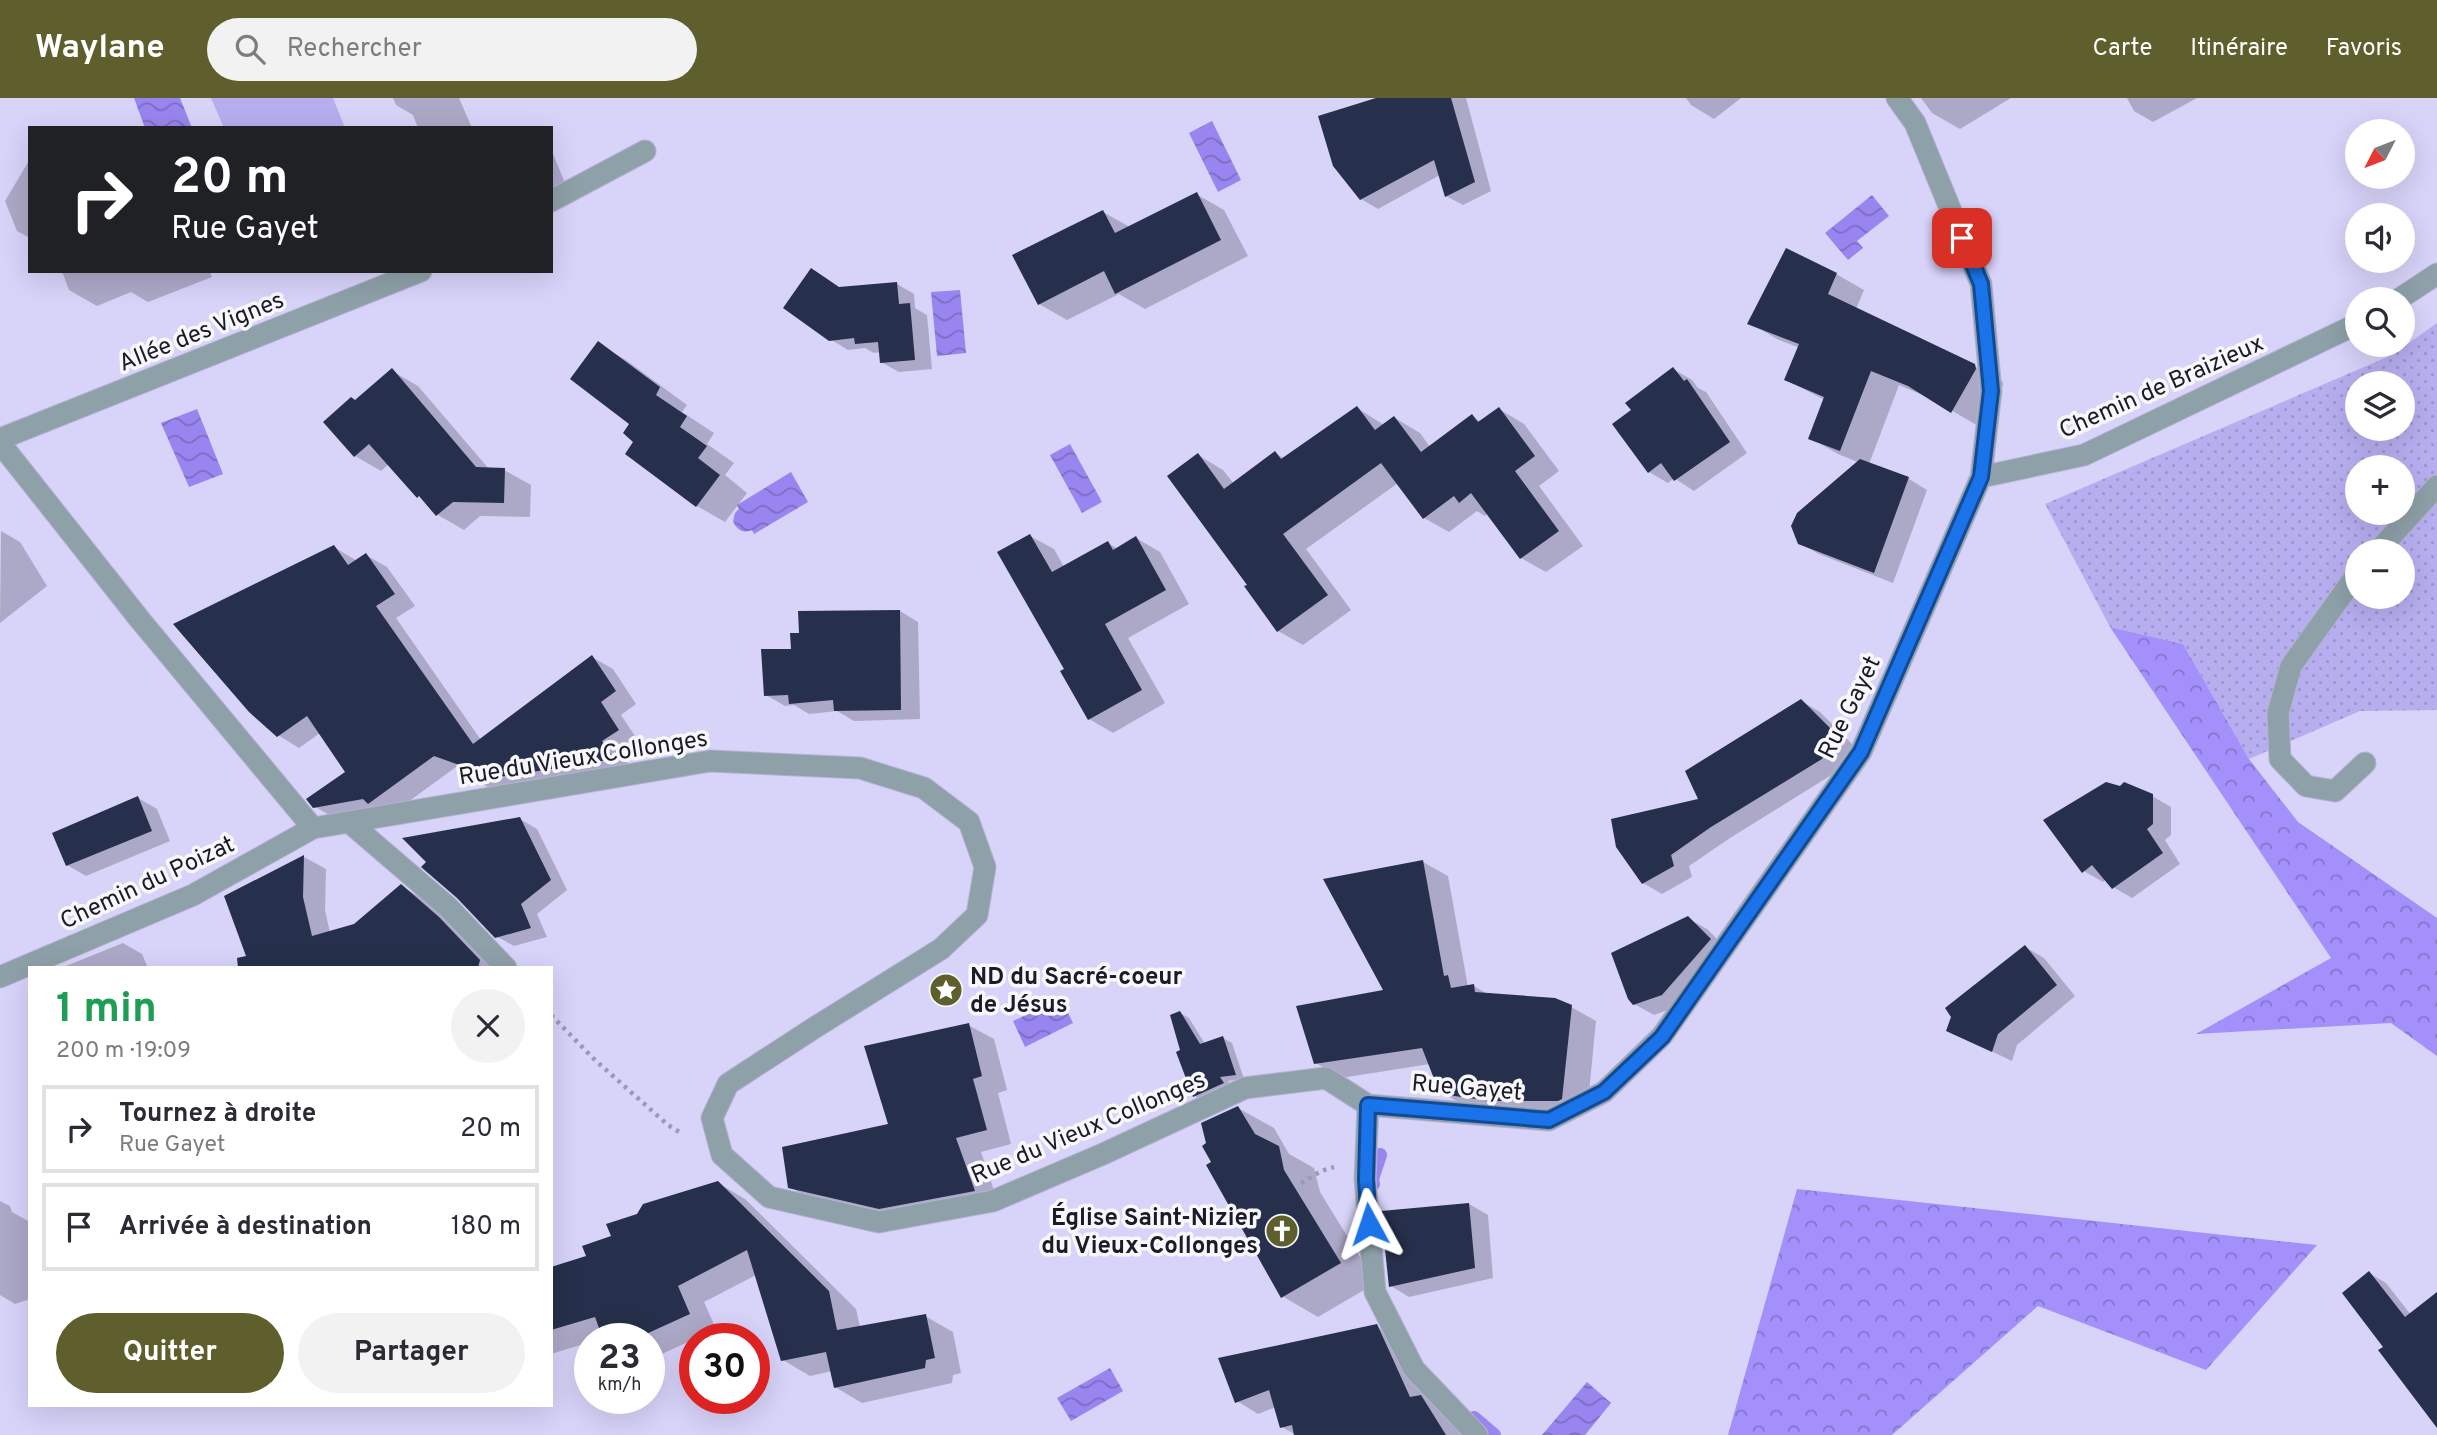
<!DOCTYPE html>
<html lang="fr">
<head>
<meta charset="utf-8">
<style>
  :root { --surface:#fff; --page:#f2f2f3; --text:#2b2b33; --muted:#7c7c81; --line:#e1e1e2; --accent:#5e5f2c }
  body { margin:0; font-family:Overpass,sans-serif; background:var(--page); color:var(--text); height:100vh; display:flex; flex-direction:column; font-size:26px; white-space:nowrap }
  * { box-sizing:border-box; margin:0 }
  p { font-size:23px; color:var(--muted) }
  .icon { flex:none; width:38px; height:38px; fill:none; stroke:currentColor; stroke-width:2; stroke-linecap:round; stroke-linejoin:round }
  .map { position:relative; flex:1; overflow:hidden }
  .details { position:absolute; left:28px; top:868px; width:525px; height:441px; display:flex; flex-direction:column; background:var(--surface); border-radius:0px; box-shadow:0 7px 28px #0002 }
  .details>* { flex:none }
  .banner { position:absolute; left:28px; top:28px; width:525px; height:147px; border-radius:0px; box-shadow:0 7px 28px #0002; background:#202124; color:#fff; overflow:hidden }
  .needle { width:46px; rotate:228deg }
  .buttons { position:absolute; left:2345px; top:21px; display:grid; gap:14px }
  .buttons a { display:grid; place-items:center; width:70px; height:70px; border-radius:50%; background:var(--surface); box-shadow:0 7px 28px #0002; font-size:35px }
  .speed { position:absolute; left:574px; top:1225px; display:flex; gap:14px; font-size:35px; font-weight:700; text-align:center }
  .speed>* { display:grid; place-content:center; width:91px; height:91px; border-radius:50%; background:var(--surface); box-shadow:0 7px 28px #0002; line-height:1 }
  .speed small { font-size:18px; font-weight:400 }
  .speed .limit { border:10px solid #d22; background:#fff; color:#111 }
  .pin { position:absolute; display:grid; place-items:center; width:60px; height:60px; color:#fff; margin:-30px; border-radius:14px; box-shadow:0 4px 10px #0006 }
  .me { position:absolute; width:77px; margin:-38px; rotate:355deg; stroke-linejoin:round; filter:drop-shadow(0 0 5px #0008) }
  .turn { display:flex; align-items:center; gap:24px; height:147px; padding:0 28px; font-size:32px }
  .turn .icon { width:91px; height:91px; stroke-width:2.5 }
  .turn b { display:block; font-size:49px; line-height:60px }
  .round { display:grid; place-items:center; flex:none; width:74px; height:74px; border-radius:37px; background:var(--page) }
  .summary { display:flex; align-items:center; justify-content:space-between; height:119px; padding:0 28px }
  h1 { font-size:42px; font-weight:700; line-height:52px; color:#1e9e55 }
  .button { display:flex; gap:14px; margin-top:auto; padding:14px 28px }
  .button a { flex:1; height:80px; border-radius:42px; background:var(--accent); color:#fff; font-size:28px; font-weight:700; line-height:80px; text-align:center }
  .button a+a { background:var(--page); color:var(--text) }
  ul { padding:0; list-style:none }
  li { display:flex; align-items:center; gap:21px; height:88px; margin:0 14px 10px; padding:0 14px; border:4px solid var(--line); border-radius:0px }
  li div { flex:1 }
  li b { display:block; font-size:26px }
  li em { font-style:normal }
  header { display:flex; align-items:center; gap:42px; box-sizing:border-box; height:98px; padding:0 35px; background:var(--accent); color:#fff }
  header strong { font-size:33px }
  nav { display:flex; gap:38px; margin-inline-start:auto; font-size:24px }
  .search { width:490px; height:63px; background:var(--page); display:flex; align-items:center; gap:18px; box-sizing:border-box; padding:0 24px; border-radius:38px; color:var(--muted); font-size:26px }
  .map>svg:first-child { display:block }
  .grass { fill:url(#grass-dots); fill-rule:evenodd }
  .forest { fill:url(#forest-crowns) }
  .pitch { fill:#b7aef0 }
  .water { fill:url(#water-waves) }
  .shadow { fill:#0003 }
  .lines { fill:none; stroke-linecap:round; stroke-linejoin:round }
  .stream { stroke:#9985f0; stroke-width:14 }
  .building { fill:#262f4b }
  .minor-casing { stroke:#b5b2d3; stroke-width:23 }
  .path { stroke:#9b98b6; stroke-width:4.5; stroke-dasharray:3.5 5; stroke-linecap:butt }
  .minor { stroke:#8ea0a8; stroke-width:21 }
  .route-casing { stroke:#114b97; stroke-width:18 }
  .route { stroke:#1a73e8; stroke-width:12 }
  .labels { text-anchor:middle; stroke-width:7; stroke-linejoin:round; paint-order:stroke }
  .street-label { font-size:24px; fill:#1c1b28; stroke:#f8f8fc }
  .poi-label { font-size:24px; font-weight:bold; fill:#1c1b28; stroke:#f8f8fc; text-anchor:start }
</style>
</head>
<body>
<header>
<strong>Waylane</strong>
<div class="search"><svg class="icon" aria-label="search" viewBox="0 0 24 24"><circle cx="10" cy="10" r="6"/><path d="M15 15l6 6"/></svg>Rechercher</div>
<nav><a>Carte</a><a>Itinéraire</a><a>Favoris</a></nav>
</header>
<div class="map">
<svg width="2437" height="1337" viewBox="0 0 2437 1337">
  <defs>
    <pattern id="grass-dots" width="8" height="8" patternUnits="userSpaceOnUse" patternTransform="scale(1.75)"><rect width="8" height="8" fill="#b7aef0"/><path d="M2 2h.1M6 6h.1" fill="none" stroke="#9d95ce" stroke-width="1.8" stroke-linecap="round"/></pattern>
    <pattern id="forest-crowns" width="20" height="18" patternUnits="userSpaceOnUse" patternTransform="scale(1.75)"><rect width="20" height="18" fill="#a390fb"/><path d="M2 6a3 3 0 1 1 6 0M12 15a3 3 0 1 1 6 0" fill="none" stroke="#8475cb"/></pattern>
    <pattern id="water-waves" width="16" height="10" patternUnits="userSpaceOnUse" patternTransform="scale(1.75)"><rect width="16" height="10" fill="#9985f0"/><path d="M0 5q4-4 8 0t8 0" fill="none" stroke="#7c6cc2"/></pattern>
  </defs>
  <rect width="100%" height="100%" fill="#d7d3f9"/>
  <!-- grass -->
  <path class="grass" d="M2437,225V612L2360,613L2249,661L2183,546L2110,529L2045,406L2392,257ZM2357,285H2403V331H2357ZM2357,369H2403V415H2357ZM2357,453H2403V499H2357Z"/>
  <!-- forest -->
  <path class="forest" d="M2110,529L2183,546L2249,661L2298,724L2437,820V958L2391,925L2196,936L2331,860Z
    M1797,1091L2317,1147L2206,1272L2038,1208L1892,1337H1728Z"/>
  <!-- pitch -->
  <path class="pitch" d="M211,0H333L345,30H224Z"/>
  <!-- water -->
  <path class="water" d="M134,0H180L192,30H145Z
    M1212,23L1241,82L1218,94L1189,35Z
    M1872,97L1889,118L1857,143L1863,150L1848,162L1825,135Z
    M960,192L966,255L937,258L931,194Z
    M197,311L223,376L189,389L161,325Z
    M1070,346L1102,404L1082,415L1050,357Z
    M791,374L808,404L754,436L752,432C743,436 736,431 733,423L735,415L739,411L737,407Z
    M1061,901L1073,925L1025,949L1013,923Z
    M1110,1270L1123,1293L1071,1323L1057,1300Z
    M1587,1284L1611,1305L1585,1337H1542Z"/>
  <!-- shadow -->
  <path class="shadow" d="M393,0H459L472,30H418L413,17L396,7Z
    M1382,0H1466L1491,93L1463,107L1446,98L1440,77L1378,111L1361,101Z
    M1686,0H1741L1714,21L1691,7Z
    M1921,0H2011L1960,31L1932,15Z
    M2127,0H2197L2153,24L2134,13Z
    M551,51L565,85L551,91Z
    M30,61V140L17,133L5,103Z
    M1196,96L1224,112L1248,158L1145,211L1119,196L1067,222L1039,206L1103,114L1130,129Z
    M58,173H210L212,179L148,204L131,194L97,208L69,192L63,176Z
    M1836,176L1864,192L1856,211L1974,268L2003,284V288L1980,329L1932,301L1899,287L1869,366L1909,381L1927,392L1893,485L1819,456L1799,445L1860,365L1838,356L1810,340L1825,302L1786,282L1800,250L1777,241L1750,225Z
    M897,186L914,196L915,210L927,217L932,271L899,274L881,264L880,254L874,255L865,250L848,252L830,241L841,191Z
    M598,246L626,262L687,307L682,314L714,335L707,346L734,365L725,377L747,395L725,424L697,408L635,344L631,325Z
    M1673,271L1692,282L1698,290L1706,294L1747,355L1694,393L1674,380L1668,385L1649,374L1633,312Z
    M392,273L418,288L489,371L504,372L531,387L530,419L480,418L464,432L438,417L389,366L381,373L355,358L356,303Z
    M1357,310L1384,327L1395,320L1420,335L1430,349L1472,318L1481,324L1499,311L1524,326L1559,373L1539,388L1583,448L1546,474L1521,460L1488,415L1485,418L1477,413L1449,434L1424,420L1398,385L1306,451L1351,512L1303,547L1278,533L1249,487L1198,357L1223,372L1234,386L1275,355L1285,361Z
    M1,433L20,444L47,488L0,525Z
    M1030,438L1054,451L1064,469L1108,445L1118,451L1136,440L1160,454L1189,506L1128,540L1165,605L1113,635L1089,621L1066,572Z
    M334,449L357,463L366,457L387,469L415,508L396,520L481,642L592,559L613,571L636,606L621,617L639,644L622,656L633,673L496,694L475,681L470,674L456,669L390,717L336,721L314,708L347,675L320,635L299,650L278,637Z
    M900,513L918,524L920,621L854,623L837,613L809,616L794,607L785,608L766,597L801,537Z
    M1801,603L1820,614L1854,648L1841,671L1730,740L1689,768L1692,779L1662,796L1643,785L1700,703Z
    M2152,698L2171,709V737L2165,742L2180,766L2132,800L2113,789L2106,781L2103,784L2084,773Z
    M138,700L157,711L170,743L86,778L67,767Z
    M520,721L537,731L567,792L537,816L547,839L514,848L496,838Z
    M304,759L326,771L325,812L330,835L355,827L401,788L423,801L461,833L494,870H234L250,863L226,798Z
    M1423,764L1448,778L1468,889L1474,888L1489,897L1571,909L1596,923L1587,1015L1518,1017L1467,1009L1441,994L1430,966L1341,980L1316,965L1385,893Z
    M1687,820L1707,831L1729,853L1681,907L1654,917L1634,906Z
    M123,845L142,856L148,870H61Z
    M2025,849L2044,860L2075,898L2017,947L2012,963L1949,933L1953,919Z
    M1180,915L1189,920L1205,946L1223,940L1232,945L1244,981L1228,983L1232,990L1204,1004L1195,998L1178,955L1182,954Z
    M968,927L994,941L1007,992L998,995L1011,1046L981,1054L999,1107L906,1124L815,1104L790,1089L890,1027Z
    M1238,1010L1274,1030L1289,1056L1314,1070L1320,1094L1376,1185L1318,1219L1282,1198L1213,1065Z
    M718,1085L745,1101L856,1211L860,1229L925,1218L953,1234L961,1275L953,1277L952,1285L862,1305L835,1289L832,1273L810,1278L783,1262L756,1177L704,1204L716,1231L649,1262V1241H590V1244L551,1256V1171L588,1159L638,1118Z
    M0,1103L10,1108L12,1114L30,1124V1201L15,1206L0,1197Z
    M1469,1106L1488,1117L1493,1180L1409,1199L1391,1188Z
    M2369,1175L2386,1185L2411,1217L2437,1197V1287L2385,1249Z
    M1376,1228L1398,1241L1468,1337H1296L1282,1329L1276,1309L1258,1316L1237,1303Z"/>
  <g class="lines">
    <!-- stream -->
    <path class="stream" d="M1373,1086L1372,1081L1380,1057
      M1474,1320L1494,1337"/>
  </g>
  <!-- building -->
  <path class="building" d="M1376,0H1451L1475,84L1445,99L1434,62L1360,102L1333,68L1318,18Z
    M1197,94L1221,142L1115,196L1104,173L1038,207L1012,157L1103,112L1115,135Z
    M1786,150L1837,175L1828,196L1975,266L1976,271L1951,315L1908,288L1871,273L1840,353L1808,341L1824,299L1784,282L1799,246L1747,226Z
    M811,170L839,189L897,184L899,206L910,205L915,262L880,265L878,244L855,246L854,240L829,243L783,210Z
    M598,243L660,289L656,297L687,318L680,329L707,348L698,360L720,377L696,409L625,356L633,344L623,335L629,326L570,281Z
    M1673,269L1684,283L1687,281L1730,344L1674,383L1661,365L1648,375L1612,326L1631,312L1625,305Z
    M392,270L476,369L505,370L504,405L453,404L436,418L419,398L417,400L369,346L354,359L323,324L351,299L355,302Z
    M1357,308L1375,332L1394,318L1421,354L1472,316L1478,324L1499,309L1535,358L1515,373L1559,433L1520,461L1471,395L1459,405L1454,398L1423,421L1381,365L1283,436L1328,497L1277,534L1244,488L1247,487L1167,378L1198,355L1224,391L1275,353L1281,361Z
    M1860,361L1909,379L1874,475L1798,446L1791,428L1797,415Z
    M1030,436L1052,474L1108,443L1113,452L1136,438L1166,492L1105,526L1142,592L1088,622L1060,573L1064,571L997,454Z
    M334,447L348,467L366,455L395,496L376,508L473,646L592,557L616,593L601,604L619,632L602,643L614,661L474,683L465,669L434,658L368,706L363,701L313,710L306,701L345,674L307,618L277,639L249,614L173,526Z
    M900,512L901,612L834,613L833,602L789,606L788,597L764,598L761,551H791L790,535H799L798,513Z
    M1801,601L1836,636L1822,661L1711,729L1671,757L1674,768L1642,786L1616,749L1611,721L1698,701L1685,673Z
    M2106,684L2120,688L2124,684L2153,696V726L2147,731L2163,755L2112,791L2092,767L2082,775L2043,722Z
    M138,698L152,733L66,768L52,735Z
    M520,719L551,782L521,806L531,830L495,840L457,800L421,769L426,764L402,740Z
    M304,757L303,799L312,838L354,826L401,786L439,819L480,862L478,870H238L237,860L246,858L224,798Z
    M1423,762L1444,878L1448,877L1451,890L1474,886L1475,894L1555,900L1572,907L1562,1001L1558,1003H1491L1440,996L1422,950L1314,966L1296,908L1383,892L1323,781Z
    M1688,818L1711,841L1662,897L1633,907L1628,901L1611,855Z
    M2025,847L2057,887L1998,936L1992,954L1946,933L1951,919L1945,910Z
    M1180,913L1200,946L1223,938L1236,977L1220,979L1224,985L1193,999L1176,954L1180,952L1170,917Z
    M969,925L982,978L973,981L987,1032L956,1040L975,1093L879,1111L788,1090L782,1049L888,1026L864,948Z
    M1238,1008L1255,1036L1279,1048L1284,1072L1341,1165L1281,1200L1206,1067L1211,1064L1202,1048L1206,1045L1201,1025Z
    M718,1083L829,1193L837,1232L926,1216L935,1260L926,1262L925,1270L834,1290L826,1254L781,1263L747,1152L678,1188L690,1216L635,1241H603L595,1219L551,1232V1169L586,1158L582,1148L611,1138L606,1126L637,1116L643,1106Z
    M1469,1105L1475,1170L1389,1189L1381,1113Z
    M2369,1173L2405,1219L2437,1194V1330L2378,1252L2383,1249L2342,1195Z
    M1377,1226L1410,1299L1421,1297L1446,1337H1294L1292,1327L1280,1330L1269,1292L1235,1305L1218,1260Z"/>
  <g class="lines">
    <defs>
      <path id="minor" d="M551,103L645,53
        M2399,201L2437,176
        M0,341L421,173
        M0,345L141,523L313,730
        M1981,379L2084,357L2357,226
        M2378,453L2437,388
        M2357,476L2291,568L2278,615L2280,661L2306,688L2335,693L2365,665
        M349,724L448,809L506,870
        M0,879L193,797L313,730L710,663L860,670L924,690L969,724L985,769L977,817L941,851L814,930L728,986L712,1020L722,1057L769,1099L879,1124L993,1103L1103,1056L1245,990L1326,980L1368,1007L1549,1022L1604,994L1662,938L1861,654L1981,379L1991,293L1981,186L1915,25L1897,0
        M1368,1007L1365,1081L1375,1194L1414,1271L1477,1337"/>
    </defs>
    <!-- minor casing -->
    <use href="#minor" class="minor-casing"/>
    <!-- path -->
    <path class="path" d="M551,917L595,962L668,1027L681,1035
      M1301,1085L1321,1073L1334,1069"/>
    <!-- minor -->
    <use href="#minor" class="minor"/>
  </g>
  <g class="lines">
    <defs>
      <path id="route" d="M1369,1126L1366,1081L1368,1007L1549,1022L1604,994L1662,939L1861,654L1981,379L1991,293L1981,186L1962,140"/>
    </defs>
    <!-- route casing -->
    <use href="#route" class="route-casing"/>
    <!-- route -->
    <use href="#route" class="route"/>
  </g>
  <!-- icons -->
  <defs>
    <symbol id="sight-disc" viewBox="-11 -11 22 22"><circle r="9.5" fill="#5e5f2c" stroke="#f8f8fc"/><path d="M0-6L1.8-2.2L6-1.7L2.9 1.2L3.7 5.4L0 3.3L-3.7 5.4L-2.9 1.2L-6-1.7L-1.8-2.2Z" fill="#fff"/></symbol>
    <symbol id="church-disc" viewBox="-11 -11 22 22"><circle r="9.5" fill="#5e5f2c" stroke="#f8f8fc"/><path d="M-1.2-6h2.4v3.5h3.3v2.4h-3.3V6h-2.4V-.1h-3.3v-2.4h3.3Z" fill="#fff"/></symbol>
  </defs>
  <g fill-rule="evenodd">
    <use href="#sight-disc" x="927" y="873" width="38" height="38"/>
    <use href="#church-disc" x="1263" y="1114" width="38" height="38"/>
  </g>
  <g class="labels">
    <!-- street labels -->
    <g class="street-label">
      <text transform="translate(201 233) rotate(-22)" y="8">Allée des Vignes</text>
      <text transform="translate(2161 288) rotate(-24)" y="8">Chemin de Braizieux</text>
      <text transform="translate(1849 609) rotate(-64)" y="8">Rue Gayet</text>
      <text transform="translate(583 659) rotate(-9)" y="8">Rue du Vieux Collonges</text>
      <text transform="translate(147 784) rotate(-25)" y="8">Chemin du Poizat</text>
      <text transform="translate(1467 989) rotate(5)" y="8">Rue Gayet</text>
      <text transform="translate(1088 1029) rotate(-23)" y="8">Rue du Vieux Collonges</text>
    </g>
    <!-- poi labels -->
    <g class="poi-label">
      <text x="970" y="886">ND du Sacré-coeur<tspan x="970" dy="28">de Jésus</tspan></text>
      <text x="1258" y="1127" text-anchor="end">Église Saint-Nizier<tspan x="1258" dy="28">du Vieux-Collonges</tspan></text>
    </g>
  </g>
</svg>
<div class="buttons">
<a><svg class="needle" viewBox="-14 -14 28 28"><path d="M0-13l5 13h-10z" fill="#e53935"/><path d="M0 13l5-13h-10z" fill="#7c7c81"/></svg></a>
<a><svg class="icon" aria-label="sound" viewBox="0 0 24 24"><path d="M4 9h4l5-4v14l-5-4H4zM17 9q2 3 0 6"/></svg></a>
<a><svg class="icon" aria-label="search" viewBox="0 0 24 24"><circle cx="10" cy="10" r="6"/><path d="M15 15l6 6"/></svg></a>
<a><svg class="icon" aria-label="layers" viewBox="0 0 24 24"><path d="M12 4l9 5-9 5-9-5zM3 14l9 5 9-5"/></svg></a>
<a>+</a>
<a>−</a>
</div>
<div class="speed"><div>23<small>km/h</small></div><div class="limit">30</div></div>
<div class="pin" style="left:1962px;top:140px;background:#d93025"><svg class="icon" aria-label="arrive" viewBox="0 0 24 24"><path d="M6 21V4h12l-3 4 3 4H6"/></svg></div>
<svg class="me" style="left:1369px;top:1126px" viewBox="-20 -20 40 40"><path d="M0-17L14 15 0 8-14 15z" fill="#1a73e8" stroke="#fff" stroke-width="4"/></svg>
<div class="banner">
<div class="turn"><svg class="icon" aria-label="right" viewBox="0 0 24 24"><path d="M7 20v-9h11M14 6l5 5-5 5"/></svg><div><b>20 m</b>Rue Gayet</div></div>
</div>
<section class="details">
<div class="summary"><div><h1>1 min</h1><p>200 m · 19:09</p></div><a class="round"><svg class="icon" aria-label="close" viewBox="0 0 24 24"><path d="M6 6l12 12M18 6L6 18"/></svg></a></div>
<ul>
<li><svg class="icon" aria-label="right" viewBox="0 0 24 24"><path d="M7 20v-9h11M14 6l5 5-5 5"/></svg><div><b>Tournez à droite</b><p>Rue Gayet</p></div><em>20 m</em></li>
<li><svg class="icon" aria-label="arrive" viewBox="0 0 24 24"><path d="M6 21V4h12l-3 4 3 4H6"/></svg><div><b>Arrivée à destination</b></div><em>180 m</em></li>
</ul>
<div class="button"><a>Quitter</a><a>Partager</a></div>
</section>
</div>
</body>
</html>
